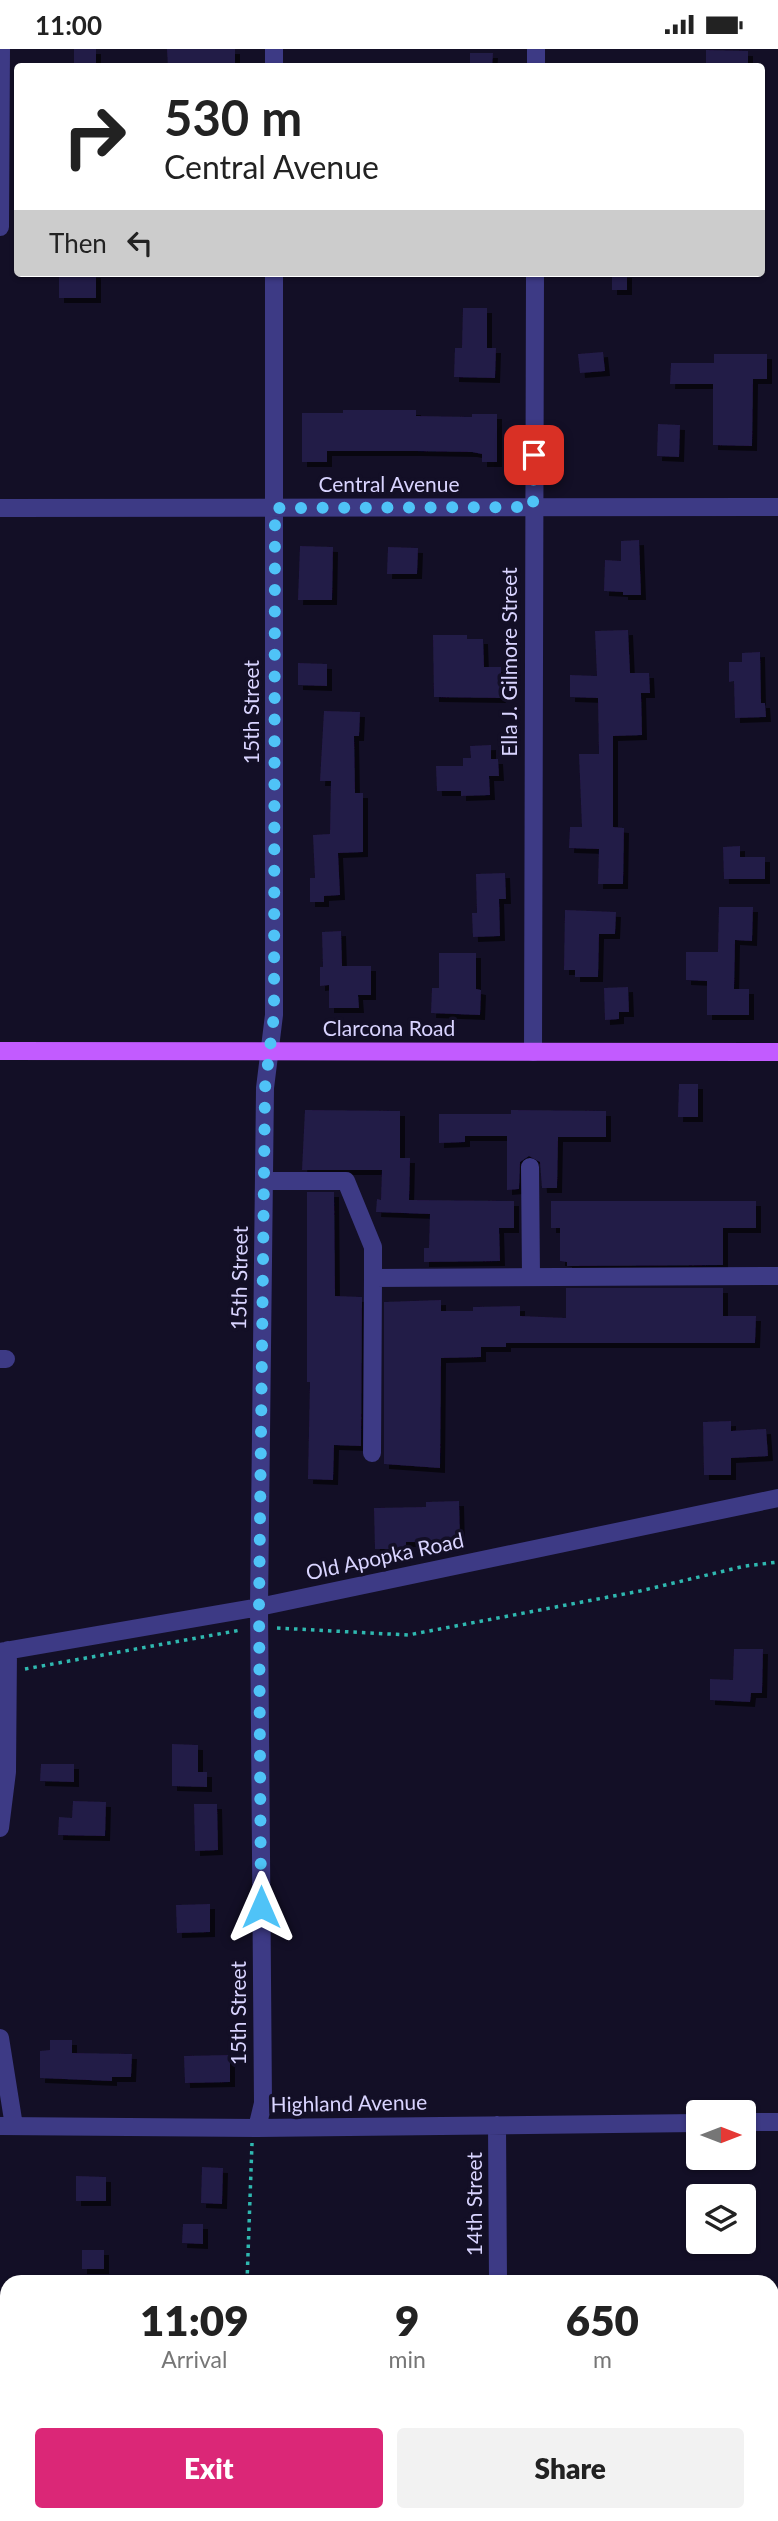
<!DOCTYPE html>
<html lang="en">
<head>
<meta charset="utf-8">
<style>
  :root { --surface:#fff; --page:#f2f2f2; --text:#222; --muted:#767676; --accent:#db2777 }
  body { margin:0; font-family:Lato,sans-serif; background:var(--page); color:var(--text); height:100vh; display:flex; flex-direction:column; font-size:26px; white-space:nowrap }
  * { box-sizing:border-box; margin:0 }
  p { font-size:23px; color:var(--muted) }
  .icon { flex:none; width:38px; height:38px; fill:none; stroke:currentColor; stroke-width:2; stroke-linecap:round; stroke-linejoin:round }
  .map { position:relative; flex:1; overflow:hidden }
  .panel { position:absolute; left:0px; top:2226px; width:779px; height:247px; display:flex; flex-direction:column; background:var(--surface); border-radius:21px 21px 0 0; box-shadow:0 2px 5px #0004 }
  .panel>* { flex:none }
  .guide { position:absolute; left:14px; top:14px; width:751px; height:214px; border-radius:7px; box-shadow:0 2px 5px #0004; background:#fff; color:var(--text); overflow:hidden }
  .needle { width:46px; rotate:90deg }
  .tools { position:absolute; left:686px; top:2051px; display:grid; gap:14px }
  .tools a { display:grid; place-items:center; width:70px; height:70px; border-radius:7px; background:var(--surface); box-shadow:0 2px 5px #0004; font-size:35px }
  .pin { position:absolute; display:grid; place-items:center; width:60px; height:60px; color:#fff; margin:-30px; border-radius:14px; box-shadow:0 4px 10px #0006 }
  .me { position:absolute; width:77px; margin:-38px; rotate:0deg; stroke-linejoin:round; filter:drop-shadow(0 0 5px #0008) }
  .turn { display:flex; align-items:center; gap:24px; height:147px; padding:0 35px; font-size:32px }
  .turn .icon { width:91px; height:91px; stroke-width:2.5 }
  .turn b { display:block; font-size:49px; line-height:60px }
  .then { display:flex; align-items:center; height:66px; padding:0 35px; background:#0003; gap:14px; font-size:26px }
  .eta { display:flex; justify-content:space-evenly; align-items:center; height:119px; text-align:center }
  .eta b { font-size:42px; font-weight:800; line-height:49px }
  .action { display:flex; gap:14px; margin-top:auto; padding:14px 35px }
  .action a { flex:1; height:80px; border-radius:7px; background:var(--accent); color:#fff; font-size:28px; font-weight:800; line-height:80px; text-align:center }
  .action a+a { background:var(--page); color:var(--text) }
  .status { display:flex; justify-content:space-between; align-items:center; height:49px; padding:0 35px; background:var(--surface); direction:ltr }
  .status svg { height:19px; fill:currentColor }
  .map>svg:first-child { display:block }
  .building { fill:#241b47; filter:url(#shadow) }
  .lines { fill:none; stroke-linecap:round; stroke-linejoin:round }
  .path { stroke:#2fb8b0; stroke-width:3.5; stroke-dasharray:3.5 5; stroke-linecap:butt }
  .minor { stroke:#3d3a85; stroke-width:18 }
  .major { stroke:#c25bff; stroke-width:18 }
  .route { stroke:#4fc3f7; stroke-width:12; stroke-dasharray:0 21.6 }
  .labels { text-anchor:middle; stroke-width:7; stroke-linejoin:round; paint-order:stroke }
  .street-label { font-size:21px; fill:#d9d4ff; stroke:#130f26 }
</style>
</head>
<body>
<div class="status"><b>11:00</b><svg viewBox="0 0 49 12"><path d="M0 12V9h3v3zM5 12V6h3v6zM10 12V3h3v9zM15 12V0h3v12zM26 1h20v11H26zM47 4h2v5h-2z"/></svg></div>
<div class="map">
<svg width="778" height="2472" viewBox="0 0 778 2472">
  <defs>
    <filter id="shadow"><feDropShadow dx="5" dy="5" stdDeviation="0" flood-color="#0009"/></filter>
  </defs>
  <rect width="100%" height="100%" fill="#130f26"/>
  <!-- building -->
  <path class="building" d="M74,0H96V18H74Z
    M167,0H235V18H168Z
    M706,1L748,2V18H706Z
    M470,4H493L492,18H470Z
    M59,224H96V249H59Z
    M612,224H627V241H612Z
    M463,259H487V299H496L495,329L454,328L455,299H462Z
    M603,303L605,322L580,324L578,305Z
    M714,305H767V330H753L752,397L713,396V335H670L671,314H714Z
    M343,361H416V367L472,368V365H497V413H482V405L472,403L416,402H327V413H302V364H343Z
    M658,375L680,376L679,408L657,407Z
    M639,491L641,546H623V543L604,542L605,511L621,512V492Z
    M300,497L333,498L332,551H298Z
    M388,498L418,499L417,525H387Z
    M628,581L630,624H649L650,644H641L642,686L613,687V778L624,779L623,835H598L599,800L569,799L570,778H582L579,705H599L598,649L570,648V626L597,627L595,582Z
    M433,586H467V590H483L484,618H501V649L434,648Z
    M760,603L761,654H765L766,668L735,669L734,632L729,633V613H742V604Z
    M298,614L327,615V637L298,636Z
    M324,662L360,663L359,687H354L355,744H363V803L338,804L340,846L324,847V853H310V829H315L313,786L330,785L331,732H320Z
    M491,696V710H498L499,727H489L490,746L461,747V742H437L436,717H463V709H471L470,697Z
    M740,797V808H765V830H724L723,798Z
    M505,824L506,850H499L500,887L473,888L472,864H477L476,825Z
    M719,858H753L752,892L735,891L734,940H749V966H707V932L686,931V903H718Z
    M565,861L616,863L615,885H599L598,928H575V921H564Z
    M341,882L342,917H371V946H358L359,959H329V936L320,937V918H323L322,883Z
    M439,904H476V940L481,941L480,966L431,964L432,939H439Z
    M628,938L629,963H619V970L605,971L604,939Z
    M679,1035H698V1068H678Z
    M305,1061L400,1062V1109H410L409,1151L514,1152V1179H499L500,1212L424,1213V1199H429L430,1165L376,1163L377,1150L381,1151L382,1121H302Z
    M511,1061L606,1062V1088H558L557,1139H542L540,1113L529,1107L520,1113L519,1140L507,1141V1087H465V1093L439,1094V1065H511Z
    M307,1143H334L335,1247L362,1248L361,1397L334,1396L333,1431L308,1430L310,1333H307Z
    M551,1152H756V1179H723V1216L567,1217V1213L560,1212V1179H551Z
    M566,1239H723V1267H756L755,1294H506V1298H481V1308L441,1309L440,1419L384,1415V1253L441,1251V1262H473V1258L520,1257V1267L566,1269Z
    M731,1372V1382L766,1380L768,1407L731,1409V1426H704L703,1373Z
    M459,1452L460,1493H406V1500H375L374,1459L426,1458V1453Z
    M734,1600H763L762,1644H751L750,1653L710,1651V1630L733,1631Z
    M172,1695L198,1696V1723H207V1738L172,1737Z
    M41,1715H74V1733L40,1732Z
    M73,1752L106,1753L105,1787L58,1786L59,1768L72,1769Z
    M194,1755H217L218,1801L195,1802Z
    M210,1855V1883L177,1884L176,1856Z
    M50,1991H72V2004L132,2005L131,2028H112V2032L40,2029V2002L50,2001Z
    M230,2006V2033L185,2034L184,2007Z
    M202,2118L223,2119L222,2155L201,2154Z
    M76,2127L106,2128V2152H76Z
    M183,2175H203V2195L182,2194Z
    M82,2201H104V2220H82Z"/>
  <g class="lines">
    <!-- path -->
    <path class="path" d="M277,1579L408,1586L640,1542L745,1517L778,1513
      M25,1620L241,1581
      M247,2233L252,2094"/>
    <!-- minor -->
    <path class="minor" d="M274,0V18
      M536,18V0
      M0,178L1,0
      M0,459L778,458
      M533,1003L535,224
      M530,1118L531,1227
      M264,1132H346L373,1198V1229
      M0,1310H6
      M372,1404L373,1229L778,1227
      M0,1603L259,1558L778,1449
      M0,1779L7,1723L8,1601
      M0,1989L14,2077
      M744,2073H778
      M497,2076L498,2233
      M0,2077L257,2079L698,2074
      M257,2079L263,2054L259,1558L265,1039L274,966V224
      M462,2472L467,2466"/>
    <!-- major -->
    <path class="major" d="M0,1002L778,1003"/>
  </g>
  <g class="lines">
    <!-- route -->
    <path class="route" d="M261,1858L259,1558L265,1039L274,966L275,459L533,458L534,406"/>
  </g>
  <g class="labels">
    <!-- street labels -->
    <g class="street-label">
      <text x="389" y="443">Central Avenue</text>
      <text transform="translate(510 613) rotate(-90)" y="7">Ella J. Gilmore Street</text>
      <text transform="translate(252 663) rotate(-90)" y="7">15th Street</text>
      <text x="389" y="987">Clarcona Road</text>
      <text transform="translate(240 1229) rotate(-89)" y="7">15th Street</text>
      <text transform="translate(385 1508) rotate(-12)" y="7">Old Apopka Road</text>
      <text transform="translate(239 1964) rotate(-90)" y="7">15th Street</text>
      <text transform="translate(349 2055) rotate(-1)" y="7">Highland Avenue</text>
      <text transform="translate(475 2155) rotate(-90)" y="7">14th Street</text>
    </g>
  </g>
</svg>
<div class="tools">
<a><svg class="needle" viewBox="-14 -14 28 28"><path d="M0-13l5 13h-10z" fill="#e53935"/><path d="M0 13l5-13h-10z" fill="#767676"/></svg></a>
<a><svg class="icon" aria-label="layers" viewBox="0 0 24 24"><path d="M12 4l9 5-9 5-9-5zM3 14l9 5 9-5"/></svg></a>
</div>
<div class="pin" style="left:534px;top:406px;background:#d93025"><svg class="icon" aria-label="arrive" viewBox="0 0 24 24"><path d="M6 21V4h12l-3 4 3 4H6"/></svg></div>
<svg class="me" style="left:261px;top:1858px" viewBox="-20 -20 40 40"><path d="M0-17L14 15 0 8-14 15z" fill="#4fc3f7" stroke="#fff" stroke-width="4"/></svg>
<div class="guide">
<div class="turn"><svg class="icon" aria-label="right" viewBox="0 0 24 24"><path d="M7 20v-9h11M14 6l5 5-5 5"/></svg><div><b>530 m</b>Central Avenue</div></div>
<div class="then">Then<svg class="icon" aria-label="left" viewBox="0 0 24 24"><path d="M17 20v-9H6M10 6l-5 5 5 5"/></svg></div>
</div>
<section class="panel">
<div class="eta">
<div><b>11:09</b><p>Arrival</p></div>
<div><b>9</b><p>min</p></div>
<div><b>650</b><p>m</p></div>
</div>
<div class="action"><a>Exit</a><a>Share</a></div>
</section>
</div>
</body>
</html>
